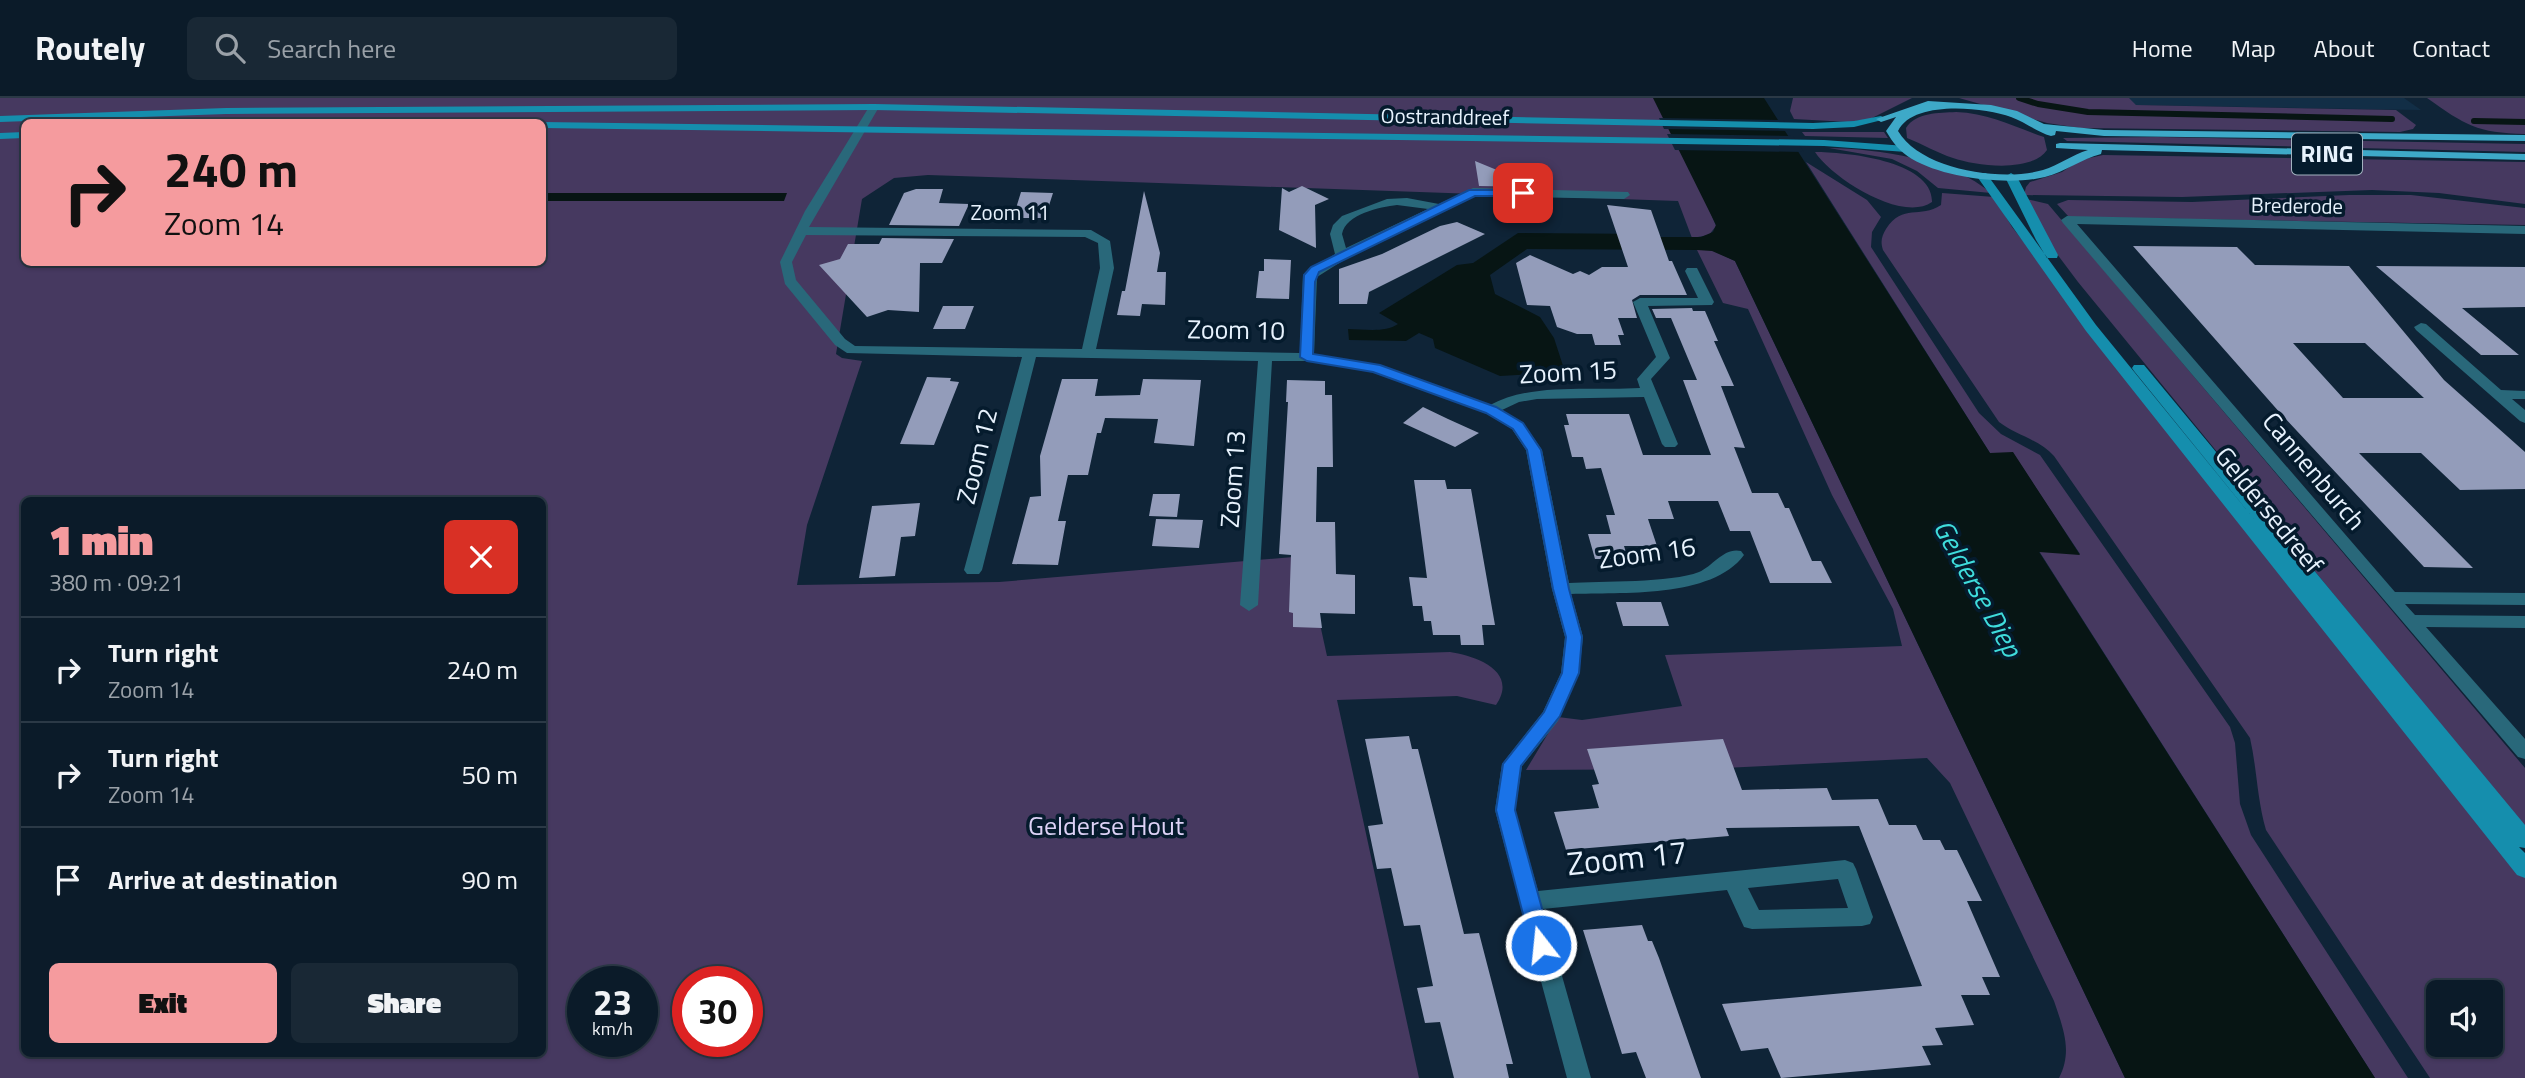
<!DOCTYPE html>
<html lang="en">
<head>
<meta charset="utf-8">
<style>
  :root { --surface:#0b1b29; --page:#192835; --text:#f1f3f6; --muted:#9aa1a8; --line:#2b3946; --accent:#f59b9e }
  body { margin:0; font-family:"Titillium Web",sans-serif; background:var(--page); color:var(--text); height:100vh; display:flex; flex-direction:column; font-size:26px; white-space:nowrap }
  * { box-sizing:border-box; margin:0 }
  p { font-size:23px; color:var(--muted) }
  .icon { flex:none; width:38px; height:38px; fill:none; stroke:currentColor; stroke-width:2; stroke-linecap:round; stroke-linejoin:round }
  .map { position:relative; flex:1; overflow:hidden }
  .details { position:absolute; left:21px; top:399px; width:525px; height:560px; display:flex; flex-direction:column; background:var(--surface); border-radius:10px; box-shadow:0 2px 5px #0004,0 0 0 2px var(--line) }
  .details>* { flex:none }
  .hud { position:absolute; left:21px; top:21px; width:525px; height:147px; border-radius:10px; box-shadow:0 2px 5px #0004,0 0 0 2px var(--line); background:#f59b9e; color:#111; overflow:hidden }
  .tools { position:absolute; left:2426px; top:882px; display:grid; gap:14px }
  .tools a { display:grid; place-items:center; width:77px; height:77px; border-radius:10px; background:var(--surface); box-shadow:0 2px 5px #0004,0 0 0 2px var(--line); font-size:35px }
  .speed { position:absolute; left:567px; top:868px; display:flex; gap:14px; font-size:35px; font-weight:700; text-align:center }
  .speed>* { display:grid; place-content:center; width:91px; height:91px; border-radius:50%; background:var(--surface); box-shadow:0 2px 5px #0004,0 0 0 2px var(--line); line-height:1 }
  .speed small { font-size:18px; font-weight:400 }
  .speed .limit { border:10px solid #d22; background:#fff; color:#111 }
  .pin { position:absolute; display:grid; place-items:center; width:60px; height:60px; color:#fff; margin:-30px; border-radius:14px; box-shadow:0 4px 10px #0006 }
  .me { position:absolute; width:77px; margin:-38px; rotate:344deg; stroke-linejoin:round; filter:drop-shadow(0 0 5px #0008) }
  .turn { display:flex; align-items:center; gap:24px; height:147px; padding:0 28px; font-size:32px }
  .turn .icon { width:91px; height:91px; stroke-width:2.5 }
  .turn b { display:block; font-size:49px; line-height:60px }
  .round { display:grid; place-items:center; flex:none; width:74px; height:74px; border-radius:10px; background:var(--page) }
  .overview { display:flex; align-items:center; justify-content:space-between; height:119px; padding:0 28px }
  h1 { font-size:42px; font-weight:800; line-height:52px; color:var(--accent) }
  .primary-button { display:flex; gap:14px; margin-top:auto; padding:14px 28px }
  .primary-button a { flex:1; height:80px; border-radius:10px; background:var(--accent); color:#111; font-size:28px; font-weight:800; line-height:80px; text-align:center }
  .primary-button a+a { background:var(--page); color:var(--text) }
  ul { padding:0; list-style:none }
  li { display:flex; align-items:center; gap:21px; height:105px; padding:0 28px; border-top:2px solid var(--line) }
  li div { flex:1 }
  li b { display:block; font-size:26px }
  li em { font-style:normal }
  header { display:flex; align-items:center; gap:42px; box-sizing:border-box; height:98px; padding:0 35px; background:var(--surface); border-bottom:2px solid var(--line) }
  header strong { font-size:33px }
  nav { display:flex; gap:38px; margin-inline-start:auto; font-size:24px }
  .search { width:490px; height:63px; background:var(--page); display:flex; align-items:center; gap:18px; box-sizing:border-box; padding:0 24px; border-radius:10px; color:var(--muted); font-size:26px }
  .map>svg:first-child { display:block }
  .built { fill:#122e46 }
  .green { fill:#463960; fill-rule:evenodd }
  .water { fill:#071514 }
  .pier { fill:#0f2437 }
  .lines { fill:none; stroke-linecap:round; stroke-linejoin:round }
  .stream { stroke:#071514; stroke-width:6 }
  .building { fill:#939cba; fill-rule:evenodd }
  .street { fill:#29687a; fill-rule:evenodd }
  .secondary { fill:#158ead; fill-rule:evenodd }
  .primary { fill:#3ea9c8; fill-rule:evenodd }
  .route { fill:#1a73e8; stroke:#114b97; stroke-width:2 }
  .labels { text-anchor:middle; stroke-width:7; stroke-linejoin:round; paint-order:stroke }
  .far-street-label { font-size:21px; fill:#e7f2fd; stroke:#051b2d }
  .shield { fill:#051b2d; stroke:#a3b2bf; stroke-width:2 }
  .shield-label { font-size:24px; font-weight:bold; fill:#e7f2fd }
  .street-label { font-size:26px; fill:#e7f2fd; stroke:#051b2d }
  .park-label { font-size:26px; fill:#ddd2f6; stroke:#051b2d }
  .water-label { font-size:28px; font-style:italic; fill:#3fdcdc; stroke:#051b2d }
  .near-street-label { font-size:32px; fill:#e7f2fd; stroke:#051b2d }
</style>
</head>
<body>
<header>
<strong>Routely</strong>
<div class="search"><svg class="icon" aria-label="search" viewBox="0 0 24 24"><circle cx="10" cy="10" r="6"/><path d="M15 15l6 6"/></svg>Search here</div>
<nav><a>Home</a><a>Map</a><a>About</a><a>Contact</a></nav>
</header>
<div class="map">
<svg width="2525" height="980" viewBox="0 0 2525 980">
  <rect width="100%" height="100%" fill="#0f2437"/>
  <!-- built -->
  <path class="built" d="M2119,0H2404L2421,12L2136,7Z"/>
  <!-- green -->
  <path class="green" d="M0,0H1663L1716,128L1709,137L1692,140L1678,103L928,77L894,80L862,101L836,256L842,260L862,263L807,427L797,487L999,484L1305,458L1327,558L1450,554C1476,558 1519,573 1496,607L1457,598L1337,602L1419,980H0ZM24,24H542V164H24ZM24,402H542V956H24ZM583,884H642V943H583ZM688,884H747V943H688Z
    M1793,0H1912L1870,21L1848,24L1794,21L1790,13Z
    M1959,0H2129L2136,7L2396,12L2416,27L2413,31L2400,34L2080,30L2047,25Z
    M2427,0H2525V36C2477,35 2465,27 2427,0Z
    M1956,14C1989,15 2014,29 2044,39L2047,52C2031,75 1976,68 1953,60C1937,55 1923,46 1907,40L1906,30C1916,14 1939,15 1956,14Z
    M1802,34H1884L1888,40L1805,38Z
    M2157,39L2525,46V54L2067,43L2063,40Z
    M1829,50C1878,51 1952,61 1991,95L1938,90L1917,73L1892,61Z
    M1815,54C1844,54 1933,62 1932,104C1902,125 1832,80 1815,54Z
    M2103,57L2525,64V106L2439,95L2372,92L2182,99L2024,97L2026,89L2030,84L2062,74L2080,62Z
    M1806,64L1867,102L1881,119L1872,134L1871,149L1979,315L2001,336L2040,357L2230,629L2235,645L2240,706L2251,737L2408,980H2375L2039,453L2080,456L2013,355H1990Z
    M1942,95L1994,99L2012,129L2525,778V980H2430L2266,732C2257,701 2257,671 2250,640L2054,358C2040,342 2016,337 1999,324L1883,152C1880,143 1882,138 1886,131C1903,105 1920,121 1941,107ZM2438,894H2490V947H2438Z
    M2349,97H2411L2525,110V127L2069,119L2057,106L2068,102L2192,104Z
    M2026,101L2048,106L2525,670V730L2078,184L2048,144Z
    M1697,152H1712L1735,163L2125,980H2059C2073,953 2063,930 2054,903L1950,685L1927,660L1704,671L1526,672L1558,619L1582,622L1682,608L1665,557L1902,548L1893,511L1832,397L1748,211L1723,205Z"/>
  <!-- water -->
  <path class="water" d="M1653,0H1764L1990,355L2013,354L2080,457L2039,454L2375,980H2125L1735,163L1712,153L1697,152L1527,151L1490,177L1495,196L1540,219L1554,240L1565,274L1500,278L1435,250L1433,241L1419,235L1406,243L1349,242L1348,231C1364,231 1385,235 1398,226L1379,215L1457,167L1473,165L1518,135L1650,136L1654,139H1701L1713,134L1716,127Z
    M543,95H787L784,103H543Z"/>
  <!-- pier -->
  <path class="pier" d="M1659,20L1783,22L1790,33L1664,31Z
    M1667,36L1793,38L1804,54L1675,52Z"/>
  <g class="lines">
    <!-- stream -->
    <path class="stream" d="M2019,0L2038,6L2088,14L2392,21
      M2474,23L2525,24"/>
  </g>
  <!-- building -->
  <path class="building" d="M1475,63L1538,89L1479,88Z
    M1302,88L1329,101L1315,107L1316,150L1279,132L1282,90L1289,94Z
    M916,91H943L939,105L969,106L959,128L889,127L904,95Z
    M1144,93L1160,155L1157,174H1166L1165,207L1142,206L1140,218L1117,217L1122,193H1125Z
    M1021,94L1053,95L1045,120H1013Z
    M1607,107L1651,112L1669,163H1672L1687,197H1640L1632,202L1637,220H1618L1624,237H1618L1621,247H1595L1592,236H1577L1557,229L1550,208L1527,207L1516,165L1530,157L1573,176L1580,173L1589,177L1602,169H1628Z
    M1457,124L1485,136L1369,194L1367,206H1339V171L1382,156L1440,128Z
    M882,140L954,141L942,165H920L919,214L888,212L867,219L819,167L840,161L848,146H879Z
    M2133,148L2237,149L2255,167L2349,168L2444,282L2525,354V391L2460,392L2421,355H2359L2473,470L2424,469L2281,316ZM2293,245H2365L2424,300H2343Z
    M1264,161L1291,162L1289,201L1256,200L1259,173H1264Z
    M2376,168L2525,169V209L2462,210L2519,257H2481Z
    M943,208H974L965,231H933Z
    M1692,210L1693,213H1705L1718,243H1714L1734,288H1721L1745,350L1734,349L1752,395H1778L1785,410H1789L1812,463H1821L1832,485H1770L1750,433H1730L1718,403H1668L1674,421H1648L1657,448H1624L1628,461H1595L1588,436H1611L1606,417H1615L1601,370L1586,371L1583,359H1572L1564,327H1569L1566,316H1629L1643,357H1711L1683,282H1697L1671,220H1656L1652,211Z
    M927,279L951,280L950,283L959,284L934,347L900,346Z
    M1062,281H1098L1095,298L1140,297L1143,281L1201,282L1194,348L1154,345L1158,321L1105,320L1101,335H1097L1088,377H1068L1058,423H1066L1058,467L1012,466L1030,399L1041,398L1040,358Z
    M1287,282L1325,283V297H1332L1333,369H1317L1316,424H1335L1336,476L1355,477V516L1320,515L1322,530L1293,529V515L1289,514L1291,457L1279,456L1288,304H1286Z
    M1423,309L1448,321L1479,335L1455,349L1403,325Z
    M1414,382H1445L1447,391H1471L1495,527H1482L1484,547H1461L1460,537H1433L1431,523H1424L1422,508H1413L1409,479L1427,480Z
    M1153,396H1180L1177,419L1149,418Z
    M920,405L915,438L901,439L895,478L859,480L872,408Z
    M1156,421L1203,422L1199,450L1152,448Z
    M1616,504H1661L1669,528H1623Z
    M1409,638L1412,651H1418L1464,836L1479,835L1513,966H1506L1509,980H1454L1440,924L1425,925L1417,890L1433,888L1420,827L1404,828L1391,770L1377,771L1368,728L1383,726L1365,641Z
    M1723,641L1742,692L1827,690L1832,702L1878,701L1889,727H1916L1923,742H1940L1945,752H1957L1982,803H1967L2000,879H1982L1990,897H1961L1974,927L1935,930L1943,947L1922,948L1931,967L1781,980L1768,950L1741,953L1722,906L1922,888L1859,728L1726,730L1729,738L1566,752L1554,714L1599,710L1592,687L1599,686L1587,651Z
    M1642,827L1648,843H1652L1659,860L1701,980H1646L1636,954L1622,956L1583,832Z"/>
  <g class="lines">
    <!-- street -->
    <path class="street" d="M874,6L879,9L809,129L1091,132L1110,143L1114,170L1096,251L1300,255L1303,177L1335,156L1330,136L1333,127L1342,118L1387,101L1407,100L1439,106L1473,90L1628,94L1630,97L1624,101L1475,98L1347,160L1317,179L1314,256L1380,267L1490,307C1532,284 1593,293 1640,290L1637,281L1656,259L1633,204L1640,200H1698L1685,173L1687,170H1697L1714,204L1712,207L1648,208L1670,260L1651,281L1678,346L1675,349H1665L1662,346L1644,299L1537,301L1519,304L1502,312L1523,325L1542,352L1569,485C1601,483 1671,485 1699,474C1713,468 1724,449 1741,453L1744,457C1712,501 1620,494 1571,496L1583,539L1579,575L1558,623L1522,668L1515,712L1538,793L1845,762L1853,765L1856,771L1873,819L1870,826L1862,828L1752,831L1744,829L1727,792L1543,811L1591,980H1567L1495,712L1502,666L1543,614L1561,575L1565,539L1552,491L1526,352L1512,331L1486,315L1372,274L1307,263H1272L1258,507L1249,513L1240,507L1258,263L1036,259L982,472L979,476H967L964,472L1022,259L847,255L835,247L785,186L780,164L805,113L869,9ZM1397,107L1428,111L1346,150L1342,136C1346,116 1380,109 1397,107ZM806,137L1085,139L1098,145L1100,170L1082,251L855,248L845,241L796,182L792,164ZM1838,781L1848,810L1759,812L1748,790Z
      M2067,118L2525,128V136L2077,126L2395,494L2525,495V507L2405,506L2415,517L2525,518V530L2426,529L2525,641V661L2518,659L2063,125L2061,122Z
      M2421,225L2426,226L2501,292L2525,293V301H2512L2525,312V325L2520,323L2416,232L2414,229Z"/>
    <!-- secondary -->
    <path class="secondary" d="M874,6L1813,25L1854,23L1881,18L1886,21L1854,29L1813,31L874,12L226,16L0,24V18L226,10Z
      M539,24H542L1824,42L1906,48L1912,51L1906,54L1824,48L542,30V24Z
      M24,34V40L0,41V35Z
      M1978,75H1986L2096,227L2258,426L2134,273L2132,270L2134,267H2144L2525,727V750L2519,749L2525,755V780L2517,777L2086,233L1976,77Z
      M2011,75L2017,79L2058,157L2057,160H2047L2036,142L2005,79Z"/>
    <!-- primary -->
    <path class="primary" d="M1928,3L1991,7L2017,13L2044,26L2104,32L2525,37V43L2104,38L2056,33L2055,37L2051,38C2037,34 2025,24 2011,19C1983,9 1913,2 1898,33C1921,72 2002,84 2043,72C2059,67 2072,57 2088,52L2056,50V46L2060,45L2525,56V62L2102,52L2101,56C2081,61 2065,74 2045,79C2009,88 1944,80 1912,61C1900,54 1893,45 1886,33L1896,19L1881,24L1876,21Z"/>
  </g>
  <!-- route -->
  <path class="route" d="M1469,92H1523L1529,95L1523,98H1475L1319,174L1315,184L1313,256L1380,267L1496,309L1523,325L1541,352L1569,491L1582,539L1579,575L1560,618L1521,668L1515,712L1552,847L1549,853L1541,856L1534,853L1531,847L1496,712L1503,666L1544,614L1562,575L1566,539L1553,491L1527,352L1513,331L1486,315L1373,274L1307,263L1300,259L1304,177L1311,169Z"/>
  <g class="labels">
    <!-- far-street labels -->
    <g class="far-street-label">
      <text transform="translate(1445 19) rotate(1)" y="7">Oostranddreef</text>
      <text transform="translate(2297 108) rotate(1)" y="7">Brederode</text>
      <text x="1010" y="122">Zoom 11</text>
    </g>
    <!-- shield labels -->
    <rect class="shield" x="2292" y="35.5" width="70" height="41" rx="5"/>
    <g class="shield-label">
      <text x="2327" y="64">RING</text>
    </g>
    <!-- street labels -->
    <g class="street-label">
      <text transform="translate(1236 232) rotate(1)" y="9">Zoom 10</text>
      <text transform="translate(1568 274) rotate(-3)" y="9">Zoom 15</text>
      <text transform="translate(977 358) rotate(-76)" y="9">Zoom 12</text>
      <text transform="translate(2314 373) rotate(50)" y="9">Cannenburch</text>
      <text transform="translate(1233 381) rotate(-86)" y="9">Zoom 13</text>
      <text transform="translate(2269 412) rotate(51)" y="9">Geldersedreef</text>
      <text transform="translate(1647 455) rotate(-8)" y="9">Zoom 16</text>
    </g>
    <!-- park labels -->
    <g class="park-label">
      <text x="1106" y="737">Gelderse Hout</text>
    </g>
    <!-- water labels -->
    <g class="water-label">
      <text transform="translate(1978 490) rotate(61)" y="10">Gelderse Diep</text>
    </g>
    <!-- near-street labels -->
    <g class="near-street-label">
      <text transform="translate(1627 760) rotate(-6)" y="11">Zoom 17</text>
    </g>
  </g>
</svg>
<div class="tools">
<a><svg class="icon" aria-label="sound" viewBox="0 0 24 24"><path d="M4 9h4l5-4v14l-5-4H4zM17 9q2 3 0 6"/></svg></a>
</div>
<div class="speed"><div>23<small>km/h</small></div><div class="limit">30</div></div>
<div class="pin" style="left:1523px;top:95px;background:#d93025"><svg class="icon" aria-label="arrive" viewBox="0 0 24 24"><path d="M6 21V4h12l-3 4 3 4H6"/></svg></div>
<svg class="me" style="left:1541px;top:847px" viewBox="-20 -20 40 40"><circle r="17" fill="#1a73e8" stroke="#fff" stroke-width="3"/><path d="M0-11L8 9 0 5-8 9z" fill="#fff"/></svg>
<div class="hud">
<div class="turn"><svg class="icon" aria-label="right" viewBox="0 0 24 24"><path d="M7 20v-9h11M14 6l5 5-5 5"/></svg><div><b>240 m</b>Zoom 14</div></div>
</div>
<section class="details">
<div class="overview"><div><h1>1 min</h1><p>380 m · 09:21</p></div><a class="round" style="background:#d93025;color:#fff"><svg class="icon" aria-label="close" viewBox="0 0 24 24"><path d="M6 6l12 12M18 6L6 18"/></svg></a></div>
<ul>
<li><svg class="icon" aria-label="right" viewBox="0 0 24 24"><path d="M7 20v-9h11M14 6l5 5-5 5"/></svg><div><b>Turn right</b><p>Zoom 14</p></div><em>240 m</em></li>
<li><svg class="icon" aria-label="right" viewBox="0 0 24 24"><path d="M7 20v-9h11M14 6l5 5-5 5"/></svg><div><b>Turn right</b><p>Zoom 14</p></div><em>50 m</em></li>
<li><svg class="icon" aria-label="arrive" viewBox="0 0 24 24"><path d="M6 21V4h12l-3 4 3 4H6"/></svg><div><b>Arrive at destination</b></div><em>90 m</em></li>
</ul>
<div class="primary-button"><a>Exit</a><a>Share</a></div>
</section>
</div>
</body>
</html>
